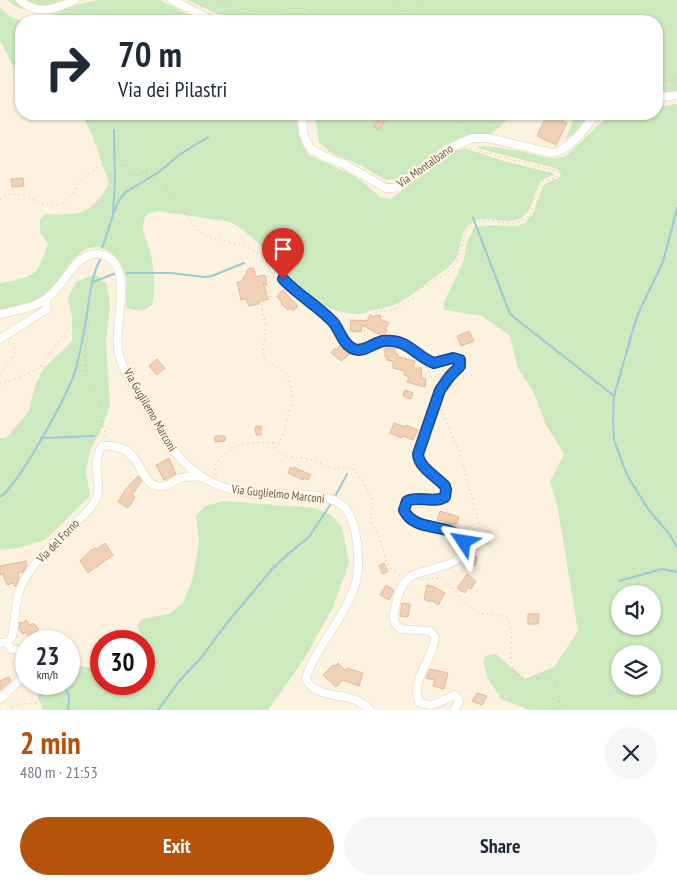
<!DOCTYPE html>
<html lang="en">
<head>
<meta charset="utf-8">
<style>
  :root { --surface:#fff; --page:#f6f6f7; --text:#1f2937; --muted:#747a83; --accent:#b45309 }
  body { margin:0; font-family:"PT Sans Narrow",sans-serif; background:var(--page); color:var(--text); height:100vh; display:flex; flex-direction:column; font-size:19px; white-space:nowrap }
  * { box-sizing:border-box; margin:0 }
  p { font-size:16px; color:var(--muted) }
  .icon { flex:none; width:28px; height:28px; fill:none; stroke:currentColor; stroke-width:2; stroke-linecap:round; stroke-linejoin:round }
  .map { position:relative; height:710px; overflow:hidden }
  .panel { display:flex; flex-direction:column; background:var(--surface); flex:1 }
  .panel>* { flex:none }
  .banner { position:absolute; left:15px; top:15px; width:648px; height:105px; border-radius:20px; box-shadow:0 1px 4px #0004; background:#fff; color:var(--text); overflow:hidden }
  .buttons { position:absolute; left:611px; top:585px; display:grid; gap:10px }
  .buttons a { display:grid; place-items:center; width:50px; height:50px; border-radius:50%; background:var(--surface); box-shadow:0 1px 4px #0004; font-size:25px }
  .speed { position:absolute; left:15px; top:630px; display:flex; gap:10px; font-size:25px; font-weight:700; text-align:center }
  .speed>* { display:grid; place-content:center; width:65px; height:65px; border-radius:50%; background:var(--surface); box-shadow:0 1px 4px #0004; line-height:1 }
  .speed small { font-size:12px; font-weight:400 }
  .speed .limit { border:8px solid #d22; background:#fff; color:#111 }
  .pin { position:absolute; display:grid; place-items:center; width:42px; height:42px; color:#fff; margin:-51px -21px; border-radius:50% 50% 50% 0; rotate:-45deg; box-shadow:0 0 5px #0007 }
  .pin .icon { rotate:45deg }
  .me { position:absolute; width:55px; margin:-28px; rotate:303deg; stroke-linejoin:round; filter:drop-shadow(0 0 4px #0008) }
  .turn { display:flex; align-items:center; gap:18px; height:105px; padding:0 20px; font-size:22px }
  .turn .icon { width:65px; height:65px; stroke-width:2.5 }
  .turn b { display:block; font-size:35px; line-height:42px }
  .round { display:grid; place-items:center; flex:none; width:52px; height:52px; border-radius:26px; background:var(--page) }
  .headline { display:flex; align-items:center; justify-content:space-between; height:85px; padding:0 20px }
  h1 { font-size:30px; font-weight:800; line-height:38px; color:var(--accent) }
  .primary-button { display:flex; gap:10px; margin-top:auto; padding:10px 20px }
  .primary-button a { flex:1; height:58px; border-radius:30px; background:var(--accent); color:#fff; font-size:20px; font-weight:800; line-height:58px; text-align:center }
  .primary-button a+a { background:var(--page); color:var(--text) }
  .map>svg:first-child { display:block }
  .green { fill:#cde9be; fill-rule:evenodd }
  .lines { fill:none; stroke-linecap:round; stroke-linejoin:round }
  .stream { stroke:#9acad7; stroke-width:2 }
  .building { fill:#f1d1b6; stroke:#e4b997 }
  .minor-casing { stroke:#e0cfbb; stroke-width:9 }
  .path { stroke:#d6b59a; stroke-width:1; stroke-dasharray:1 4; stroke-linecap:butt }
  .minor { stroke:#fff; stroke-width:8 }
  .route-casing { stroke:#114b97; stroke-width:12 }
  .route { stroke:#1a73e8; stroke-width:9 }
  .labels { text-anchor:middle; stroke-width:4; stroke-linejoin:round; paint-order:stroke }
  .street-label { font-size:12px; fill:#725947; stroke:#fff6e5 }
</style>
</head>
<body>
<div class="map">
<svg width="677" height="710" viewBox="0 0 677 710">
  <rect width="100%" height="100%" fill="#fcf2df"/>
  <!-- green -->
  <path class="green" d="M8,0H62C45,8 22,17 8,0Z
    M96,0H160L202,21H21V80H20L0,40V7C23,35 50,13 77,5C83,3 90,2 96,0Z
    M187,0H677V91L656,94V21H233Z
    M677,104V710H530L501,699L488,679L483,662L486,656L496,654L525,679L554,667L578,631L558,509L550,481L564,454L547,427L533,391L518,369L510,336L482,316L444,310V302L464,260L466,245L474,227L493,225L517,226L525,223L533,213L543,186L548,182L559,178L561,174L558,169L477,148L479,146L494,147L520,151L553,159L566,156L608,116L615,114H656V107ZM620,594H652V626H620ZM620,654H652V686H620Z
    M82,114H298L297,124L302,145L309,155L357,177L380,197L391,199L452,152L465,148L503,161L552,173L553,174V176C532,177 537,206 524,216C507,229 484,210 469,225C460,233 461,249 455,260C451,267 442,272 435,277C422,287 409,298 394,305C388,307 380,309 372,310C368,312 363,314 358,314C296,312 279,249 232,223C226,220 217,220 210,219C192,216 174,213 157,211L147,214C137,231 148,238 151,255C154,271 156,290 152,305L142,311L126,308C126,299 127,287 126,278C121,253 96,235 76,257C64,269 57,284 44,295C35,303 12,307 0,310V283C8,282 28,278 34,273C40,268 45,251 48,244L40,232V219L46,214C55,215 73,215 82,212C94,207 104,194 109,183L92,135Z
    M315,114H511L500,127L487,136L463,138L443,146L403,178L386,180L360,165L331,153L319,142Z
    M571,114H589L576,132L565,140L575,116Z
    M95,274L107,284L110,306L106,342L110,406L100,432L90,450L86,472L90,496L45,540L18,548L0,550V438H6L29,411L35,386L43,369L72,341V317L68,298L76,282Z
    M224,501L314,508L330,514L342,527L349,563L333,607L303,661L268,710H43L38,697V684H69V664L101,670V684H144V641L137,626L142,619L169,614L183,603L193,578L199,542L196,516L205,506Z"/>
  <g class="lines">
    <!-- stream -->
    <path class="stream" d="M677,208L663,262L638,314L632,333L614,396L613,420L614,440L627,475L648,509L670,535L677,547
      M113,213L115,183L114,130
      M473,218L510,314L614,396
      M102,248L113,215L119,200L126,192L159,172L179,155L208,137
      M127,273H171L204,277L212,276L244,263
      M93,282L116,273
      M41,438L94,436
      M336,495L347,474
      M0,497C19,484 62,404 72,380C78,365 81,347 84,331C89,308 89,281 100,260
      M619,581L662,569L677,572
      M64,685L69,696L68,710
      M158,710L180,680L201,658L227,623L273,568L289,553L309,537L330,505"/>
  </g>
  <!-- building -->
  <path class="building" d="M547,114H559L558,116L563,119L562,121L567,123L556,145L537,136Z
    M380,117L385,120L379,130L374,127Z
    M23,178L24,186L12,187L11,179Z
    M249,268H254L253,272L255,271V277L265,275L267,286L263,282L268,299L258,302L259,304L249,306L246,299L241,300L240,295L237,282H241Z
    M283,290L298,306L293,311L290,308L288,310L281,304L282,303L277,296Z
    M370,315L374,317L376,315L381,316L380,319L389,323L385,329L387,330L384,337L362,325L361,332L350,331L351,320L367,321Z
    M469,331L474,341L461,346L457,336Z
    M340,345L350,354L341,361L331,353L335,348L337,350Z
    M385,348H395V353L398,354V357L415,361L413,368H421L422,378L426,379L425,387L407,382L409,377L404,375L405,371L393,368V361L387,360V356L385,357Z
    M157,359L165,368L157,375L149,366Z
    M405,390L413,393L411,399L403,396Z
    M394,423L405,427L406,425L418,430L413,440L402,436L401,438L390,433Z
    M261,426V435H256L255,427Z
    M215,436H225V441L215,442Z
    M169,458L176,474L164,480L156,465Z
    M291,467L293,469L294,467L311,475L308,480L304,478L303,480L288,473Z
    M138,476L142,481L132,495L135,497L128,508L118,502L125,490Z
    M440,511L459,517L456,525L437,520Z
    M105,543L113,555L88,573L80,561L91,550L95,548L97,549Z
    M468,555L477,557L475,566L466,563Z
    M26,561L27,565L23,572L18,573L19,578L16,586H14L13,583L7,585L3,574L0,575V566Z
    M384,563L388,571L383,574L379,566Z
    M467,574L476,581L471,589L468,587L465,593L457,588Z
    M386,585L394,590L389,600L380,595Z
    M427,585L434,587L445,593L438,605L431,600L430,602L424,599Z
    M402,603L410,604L408,617L400,616Z
    M528,614H539L538,624H528Z
    M26,620L30,625L33,623L39,629L30,638L25,632L23,634L19,629L20,622L23,623Z
    M338,663L346,671L347,668L363,673L359,686L343,680L336,687L323,675L333,665L335,666Z
    M430,669L448,673L444,689L433,686L435,680L426,678Z
    M9,677L11,681L0,690V681Z
    M477,693L487,696L482,705L472,701Z"/>
  <g class="lines">
    <defs>
      <path id="minor" d="M20,0C38,16 56,9 75,0
        M172,0L214,21
        M656,98L677,95
        M302,114L303,134L310,148L323,156L344,164L386,188H393L401,186L446,150L472,138H488L552,153C568,152 587,126 595,114
        M271,263C284,289 313,301 332,322C340,329 343,344 353,349C362,353 378,341 390,342C413,343 416,356 434,363L453,358L460,360V365L450,375L440,390L419,453C419,468 436,476 445,485L446,490L445,497C433,504 419,495 407,501L404,510C415,534 451,521 464,543C468,569 426,566 410,577C401,584 397,597 395,608C393,617 393,624 401,629L430,631L435,637C434,658 410,680 419,702C434,710 442,699 454,695L458,698L459,702L454,710
        M0,314C14,311 31,308 43,301C64,289 76,247 103,255C135,263 114,325 118,349C120,366 133,385 142,400C160,431 177,465 211,482C226,489 242,493 259,494C282,495 325,490 343,506C357,518 359,554 358,571C355,599 334,625 320,649C314,659 308,668 306,679C317,702 352,689 370,710
        M0,339L47,309L46,301H44
        M7,642L11,649L26,651
        M0,643L7,642L12,637C15,623 15,605 19,592C25,573 46,550 60,536C71,525 88,515 95,501C105,484 89,467 102,446C108,445 112,446 117,447C143,453 139,482 157,486C167,489 173,480 181,478C188,476 194,476 201,477
        M0,699L17,683L26,671"/>
    </defs>
    <!-- minor casing -->
    <use href="#minor" class="minor-casing"/>
    <!-- path -->
    <path class="path" d="M212,0L256,12L282,11L292,8L307,9L316,16L320,21
      M394,0L408,13L414,21
      M409,12L427,0
      M656,79L663,81L677,80
      M455,114L468,131
      M482,131L494,118L495,114
      M0,199C20,183 38,210 59,204C71,201 74,190 80,182C87,173 97,169 105,163C110,160 113,152 117,148L122,149L123,168L128,173L135,176L153,169L166,167L169,172L165,179L166,186L171,196L201,233L212,238L243,245L265,257
      M364,341L365,318C373,310 387,312 397,308C408,303 417,293 427,285C436,279 445,276 452,268C463,256 461,229 477,222C492,216 509,229 525,219C537,211 532,191 543,182C547,179 552,179 557,177L559,173L557,171L483,152L469,147
      M426,367L435,383
      M0,374C7,364 17,358 14,344L8,342
      M0,384C13,379 29,375 40,367C43,364 45,360 47,357C58,343 68,324 85,318L89,323L85,349L86,381L98,400L106,439
      M441,409L460,454L479,524L475,544L471,546
      M273,443L278,453L285,456L310,459L328,467L336,469L343,466L355,470L363,481L372,499L371,522L380,538L386,561L391,568L401,576
      M216,475C214,467 215,464 221,457C237,441 258,442 279,443L285,429L293,397L288,375L264,358L263,350L266,328L261,303L271,299L267,270
      M422,579L444,578C454,588 463,605 477,612C485,616 499,611 507,619C517,630 505,661 515,672C517,675 521,677 524,679L546,677L556,681L561,710
      M69,683L75,684
      M7,710L18,704L36,703L48,690L61,684"/>
    <!-- minor -->
    <use href="#minor" class="minor"/>
  </g>
  <g class="lines">
    <defs>
      <path id="route" d="M283,279C298,295 318,306 333,322C340,330 343,345 354,349C363,353 373,343 383,341C408,338 415,356 434,363L453,358L460,360V366L450,376L440,390L418,454C419,468 436,476 445,486L446,490L445,497C433,504 419,495 407,501L404,510C415,534 451,521 464,542"/>
    </defs>
    <!-- route casing -->
    <use href="#route" class="route-casing"/>
    <!-- route -->
    <use href="#route" class="route"/>
  </g>
  <g class="labels">
    <!-- street labels -->
    <g class="street-label">
      <text transform="translate(425 166) rotate(-35)" y="4">Via Montalbano</text>
      <text transform="translate(150 410) rotate(60)" y="4">Via Guglilemo Marconi</text>
      <text transform="translate(278 494) rotate(6)" y="4">Via Guglielmo Marconi</text>
      <text transform="translate(58 541) rotate(-46)" y="4">Via del Forno</text>
    </g>
  </g>
</svg>
<div class="buttons">
<a><svg class="icon" aria-label="sound" viewBox="0 0 24 24"><path d="M4 9h4l5-4v14l-5-4H4zM17 9q2 3 0 6"/></svg></a>
<a><svg class="icon" aria-label="layers" viewBox="0 0 24 24"><path d="M12 4l9 5-9 5-9-5zM3 14l9 5 9-5"/></svg></a>
</div>
<div class="speed"><div>23<small>km/h</small></div><div class="limit">30</div></div>
<div class="pin" style="left:283px;top:279px;background:#d93025"><svg class="icon" aria-label="arrive" viewBox="0 0 24 24"><path d="M6 21V4h12l-3 4 3 4H6"/></svg></div>
<svg class="me" style="left:464px;top:542px" viewBox="-20 -20 40 40"><path d="M0-17L14 15 0 8-14 15z" fill="#1a73e8" stroke="#fff" stroke-width="4"/></svg>
<div class="banner">
<div class="turn"><svg class="icon" aria-label="right" viewBox="0 0 24 24"><path d="M7 20v-9h11M14 6l5 5-5 5"/></svg><div><b>70 m</b>Via dei Pilastri</div></div>
</div>
</div>
<section class="panel">
<div class="headline"><div><h1>2 min</h1><p>480 m · 21:53</p></div><a class="round"><svg class="icon" aria-label="close" viewBox="0 0 24 24"><path d="M6 6l12 12M18 6L6 18"/></svg></a></div>
<div class="primary-button"><a>Exit</a><a>Share</a></div>
</section>
</body>
</html>
